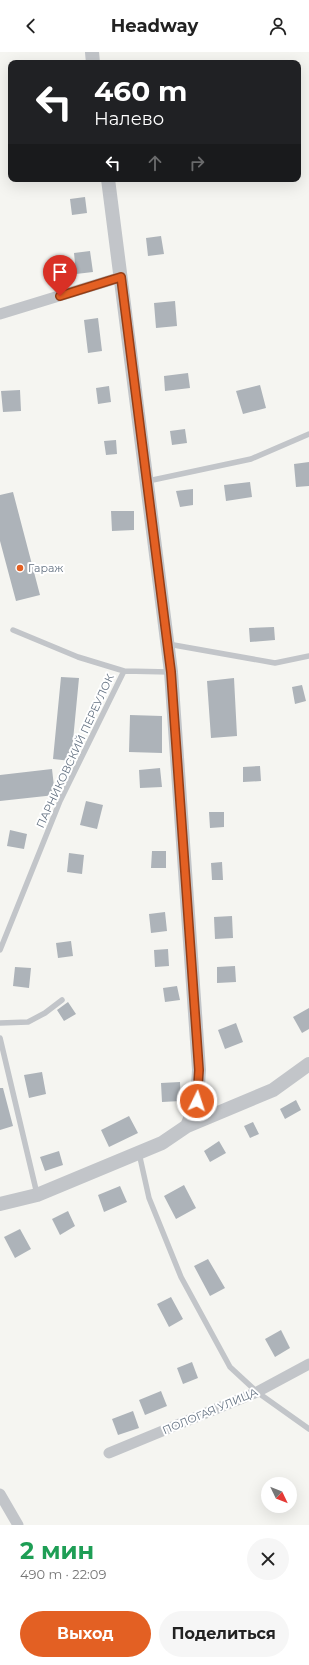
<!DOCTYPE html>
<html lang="ru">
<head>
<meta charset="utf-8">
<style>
  :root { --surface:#fff; --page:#f6f6f6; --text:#222; --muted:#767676; --accent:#e36023 }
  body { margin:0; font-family:Montserrat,sans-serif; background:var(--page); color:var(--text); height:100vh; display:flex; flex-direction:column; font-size:15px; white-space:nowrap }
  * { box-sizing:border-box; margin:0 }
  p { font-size:13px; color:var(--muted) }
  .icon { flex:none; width:22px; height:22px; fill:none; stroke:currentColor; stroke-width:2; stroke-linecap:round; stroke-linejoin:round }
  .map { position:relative; height:1473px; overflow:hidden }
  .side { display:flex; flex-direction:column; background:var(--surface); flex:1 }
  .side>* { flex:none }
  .guide { position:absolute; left:8px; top:8px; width:293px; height:122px; border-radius:8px; box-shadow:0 4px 16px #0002; background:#202124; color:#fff; overflow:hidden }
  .needle { width:26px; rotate:133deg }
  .fabs { position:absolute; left:261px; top:1425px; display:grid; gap:8px }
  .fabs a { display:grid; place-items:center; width:36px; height:36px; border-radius:50%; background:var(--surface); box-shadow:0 4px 16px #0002; font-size:20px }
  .pin { position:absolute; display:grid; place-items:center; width:34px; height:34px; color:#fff; margin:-41px -17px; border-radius:50% 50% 50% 0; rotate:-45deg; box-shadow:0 0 4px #0007 }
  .pin .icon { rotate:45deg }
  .me { position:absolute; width:44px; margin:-22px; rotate:4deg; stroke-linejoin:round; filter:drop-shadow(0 0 3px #0008) }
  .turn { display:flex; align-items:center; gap:14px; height:84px; padding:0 20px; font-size:18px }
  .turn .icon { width:52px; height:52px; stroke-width:2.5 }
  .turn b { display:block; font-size:28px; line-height:34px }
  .lanes { display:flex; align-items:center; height:38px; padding:0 20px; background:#0003; justify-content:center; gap:20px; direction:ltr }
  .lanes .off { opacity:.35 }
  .round { display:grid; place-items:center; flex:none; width:42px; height:42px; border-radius:21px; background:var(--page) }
  .head { display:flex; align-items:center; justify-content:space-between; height:68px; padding:0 20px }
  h1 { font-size:24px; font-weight:700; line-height:30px; color:#1e9e55 }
  .primary-button { display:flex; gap:8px; margin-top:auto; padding:8px 20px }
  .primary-button a { flex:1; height:46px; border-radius:24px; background:var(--accent); color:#fff; font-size:16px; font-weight:700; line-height:46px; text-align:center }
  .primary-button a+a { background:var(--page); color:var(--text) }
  header { display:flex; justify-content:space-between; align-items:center; height:52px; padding:0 20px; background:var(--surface); font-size:18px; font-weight:700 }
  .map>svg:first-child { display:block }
  .building { fill:#adb3b9 }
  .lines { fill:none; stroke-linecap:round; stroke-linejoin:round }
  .service { stroke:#c2c5c9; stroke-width:5.5 }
  .minor { stroke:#c2c5c9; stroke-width:11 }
  .tertiary { stroke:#c2c5c9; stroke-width:14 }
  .route-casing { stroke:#943e17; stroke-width:10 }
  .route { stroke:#e36023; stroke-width:7 }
  .poi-dot { fill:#e36023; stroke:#fff; stroke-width:1.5 }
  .labels { text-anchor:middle; stroke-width:4; stroke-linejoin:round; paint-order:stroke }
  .poi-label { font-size:11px; fill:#647282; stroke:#fff; text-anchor:start }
  .street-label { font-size:11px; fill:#647282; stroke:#fff }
</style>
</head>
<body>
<header><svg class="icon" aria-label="back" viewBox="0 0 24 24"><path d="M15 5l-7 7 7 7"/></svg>Headway<svg class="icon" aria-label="person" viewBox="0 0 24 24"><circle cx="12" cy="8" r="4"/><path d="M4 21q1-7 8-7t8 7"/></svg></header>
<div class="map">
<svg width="309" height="1473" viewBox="0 0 309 1473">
  <rect width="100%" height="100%" fill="#f5f5f1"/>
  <!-- building -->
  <path class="building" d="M85,145L87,161L72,163L70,147Z
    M161,184L164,202L148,204L146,186Z
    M90,199L93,220L76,222L74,201Z
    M175,249L177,274L156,276L154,251Z
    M98,266L102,299L88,301L84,268Z
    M188,321L190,336L165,339L164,324Z
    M260,333L266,356L243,362L236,339Z
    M109,334L111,350L98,352L96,336Z
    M20,338L21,359L3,360L1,339Z
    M185,377L187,391L172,393L170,379Z
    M116,388L117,402L106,403L104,389Z
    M309,410V434L296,435L294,412Z
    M250,430L252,445L226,449L224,433Z
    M193,437V453L180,455L176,439Z
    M13,440L40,543L16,549L0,489V443Z
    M111,459H134V478L112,479Z
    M274,575L275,588L250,590L249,576Z
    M61,625L79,626L71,709L53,707Z
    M234,626L237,684L211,686L207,629Z
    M302,633L306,649L295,652L292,635Z
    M130,663L162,664V701L129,700Z
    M260,714L261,729L243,730V715Z
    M160,716L162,735L140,736L139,718Z
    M52,717L55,743L0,749V723Z
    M86,749L103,753L97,777L80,773Z
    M209,760H224V775L210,776Z
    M10,778L27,782L24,797L7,794Z
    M152,799H166V816H151Z
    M69,801L84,803L82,822L67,820Z
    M222,810L223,828H212L211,811Z
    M165,860L167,879L151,881L149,862Z
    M232,864L233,886L215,887L214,865Z
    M71,889L73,904L58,906L56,891Z
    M168,897L169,914L155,915L154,898Z
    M235,914L236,930L217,931V915Z
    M15,915L31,916L29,936L13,934Z
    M177,934L180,948L165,950L163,936Z
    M68,950L76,962L64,969L57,958Z
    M309,956V977L302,981L293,965Z
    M236,971L243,990L225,997L218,978Z
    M42,1020L46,1042L29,1046L24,1023Z
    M180,1030L181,1049L162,1050L161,1031Z
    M0,1036H3L13,1074L0,1078Z
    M296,1048L301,1058L285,1067L280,1057Z
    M129,1064L138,1081L109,1095L101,1078Z
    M253,1070L259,1082L250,1086L244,1074Z
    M219,1089L226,1101L210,1110L204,1099Z
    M59,1099L63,1113L45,1119L40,1105Z
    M184,1133L196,1156L176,1167L164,1144Z
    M120,1134L127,1150L104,1160L98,1143Z
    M68,1159L75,1174L60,1183L52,1167Z
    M20,1177L31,1197L15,1206L4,1185Z
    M208,1207L225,1236L210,1244L194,1214Z
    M171,1245L183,1267L169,1275L157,1252Z
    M281,1278L290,1296L275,1305L265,1287Z
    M192,1310L198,1326L183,1332L177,1316Z
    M161,1339L167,1354L145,1363L139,1348Z
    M133,1359L139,1376L118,1383L112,1367Z"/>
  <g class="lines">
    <!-- service -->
    <path class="service" d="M148,429L251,407L309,382
      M13,578L78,605L124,619
      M168,592L275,611L309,604
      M0,898L60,749L124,619L170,620
      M0,971L28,970L45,961L62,948
      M0,986L37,1142
      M139,1101L149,1146L181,1225L230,1315L257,1340L309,1377"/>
    <!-- minor -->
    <path class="minor" d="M0,262L121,225
      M109,1401L257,1340L309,1312
      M0,1442L18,1473"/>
    <!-- tertiary -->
    <path class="tertiary" d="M92,0L93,11
      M108,127L171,620L199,1018L197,1049L187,1074
      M0,1152L37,1143L162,1091L187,1074L273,1038L309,1012"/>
  </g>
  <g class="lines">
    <defs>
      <path id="route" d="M60,244L121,225L171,620L199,1018L197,1049"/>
    </defs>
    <!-- route casing -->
    <use href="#route" class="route-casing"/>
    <!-- route -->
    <use href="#route" class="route"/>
  </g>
  <!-- markers -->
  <circle class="poi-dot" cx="20" cy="516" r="4"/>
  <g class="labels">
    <!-- poi labels -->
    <g class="poi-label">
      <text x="28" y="520">Гараж</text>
    </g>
    <!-- street labels -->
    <g class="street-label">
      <text transform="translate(75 699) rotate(-65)" y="4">ПАРНИКОВСКИЙ ПЕРЕУЛОК</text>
      <text transform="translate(210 1359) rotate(-23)" y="4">ПОЛОГАЯ УЛИЦА</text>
    </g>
  </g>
</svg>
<div class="fabs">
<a><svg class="needle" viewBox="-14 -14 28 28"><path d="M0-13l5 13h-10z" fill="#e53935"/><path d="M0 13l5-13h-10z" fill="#767676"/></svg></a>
</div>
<div class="pin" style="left:60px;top:244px;background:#d93025"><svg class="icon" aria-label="arrive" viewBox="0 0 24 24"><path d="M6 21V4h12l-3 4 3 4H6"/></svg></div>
<svg class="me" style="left:197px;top:1049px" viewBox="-20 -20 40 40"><circle r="17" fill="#e36023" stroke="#fff" stroke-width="3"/><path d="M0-11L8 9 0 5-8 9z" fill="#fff"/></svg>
<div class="guide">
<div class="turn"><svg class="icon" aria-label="left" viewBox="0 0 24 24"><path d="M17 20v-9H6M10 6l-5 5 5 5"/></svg><div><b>460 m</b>Налево</div></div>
<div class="lanes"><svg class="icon" aria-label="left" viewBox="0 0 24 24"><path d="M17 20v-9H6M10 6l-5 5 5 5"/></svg><svg class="icon off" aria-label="ahead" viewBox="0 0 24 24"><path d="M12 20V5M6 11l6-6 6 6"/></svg><svg class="icon off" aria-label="right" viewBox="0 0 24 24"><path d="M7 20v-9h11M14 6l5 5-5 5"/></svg></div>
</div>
</div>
<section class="side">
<div class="head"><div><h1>2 мин</h1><p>490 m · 22:09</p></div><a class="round"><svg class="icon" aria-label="close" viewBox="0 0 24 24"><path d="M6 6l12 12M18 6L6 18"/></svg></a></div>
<div class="primary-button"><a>Выход</a><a>Поделиться</a></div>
</section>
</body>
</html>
